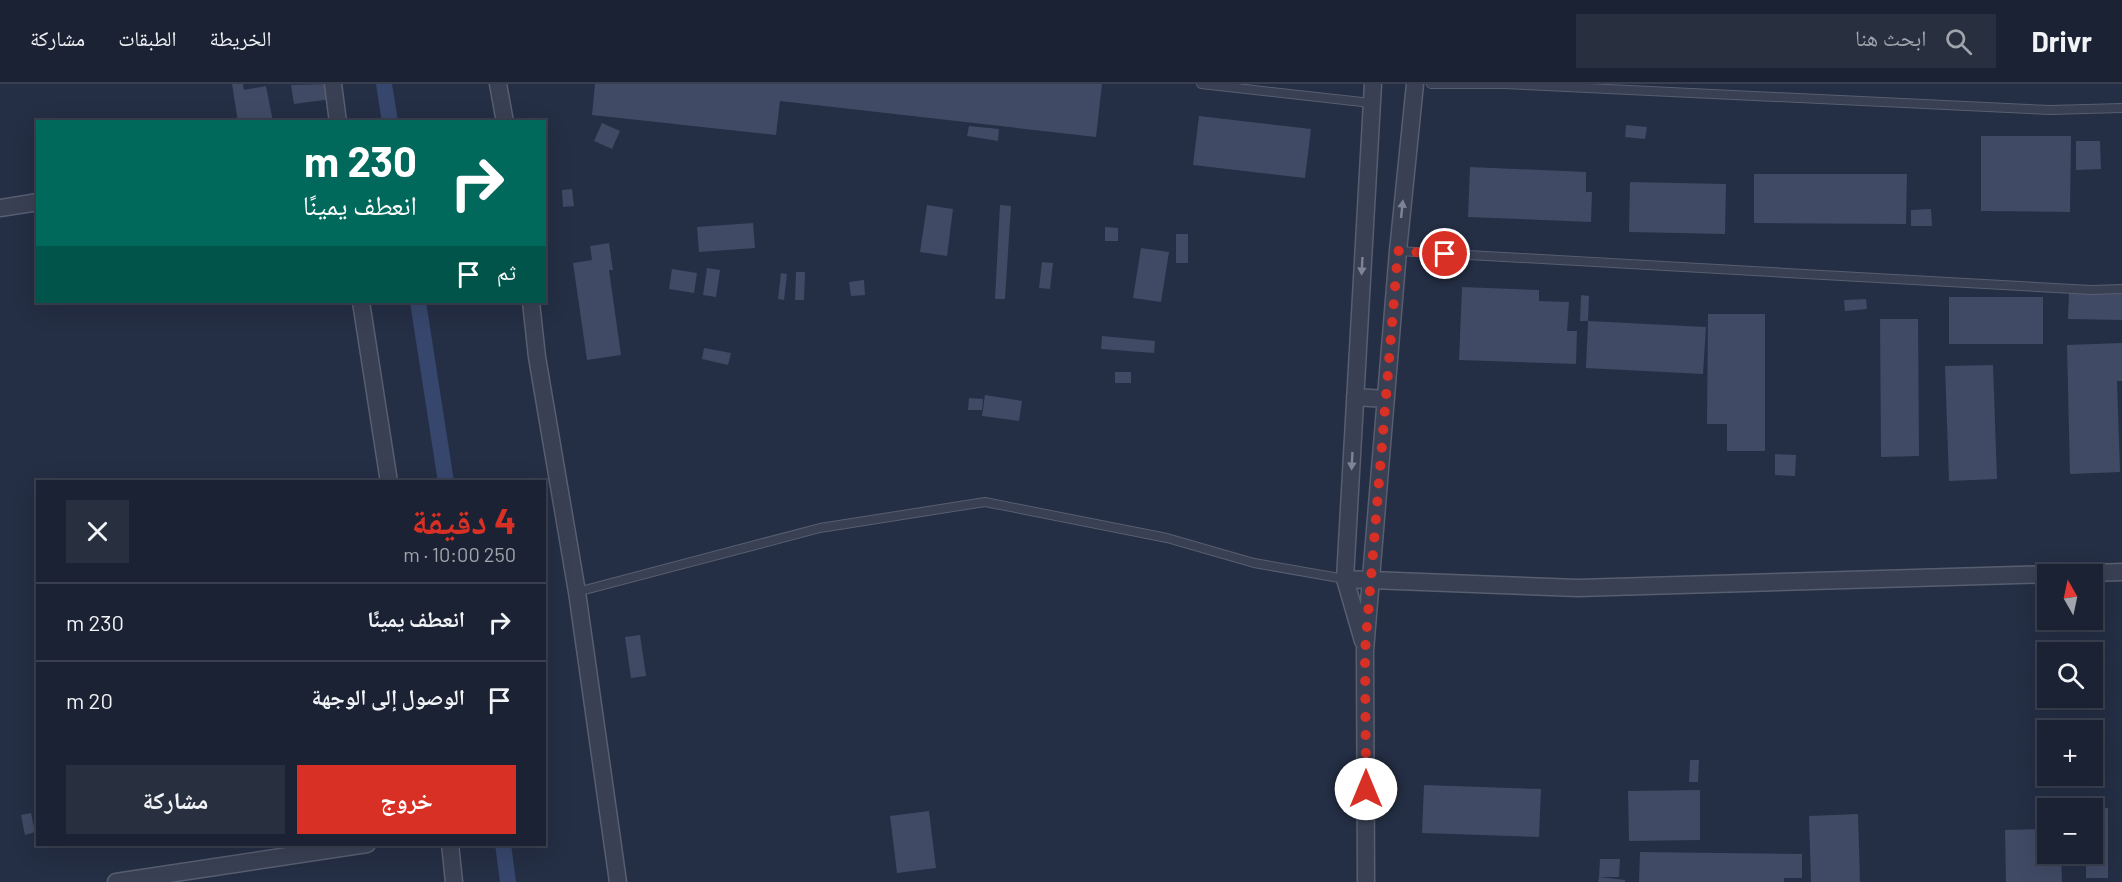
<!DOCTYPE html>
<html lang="ar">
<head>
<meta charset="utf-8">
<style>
  :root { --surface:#1b2233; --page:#282f3f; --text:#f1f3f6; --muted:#a0a4ac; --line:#393f4e; --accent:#d93025 }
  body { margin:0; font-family:Barlow,"Noto Naskh Arabic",sans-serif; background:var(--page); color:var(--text); direction:rtl; height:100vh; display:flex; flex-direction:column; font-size:22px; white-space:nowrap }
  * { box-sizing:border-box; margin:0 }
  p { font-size:20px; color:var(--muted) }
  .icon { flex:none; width:33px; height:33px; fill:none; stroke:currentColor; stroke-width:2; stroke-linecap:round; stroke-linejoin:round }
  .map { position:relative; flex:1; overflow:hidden; direction:ltr }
  .panel { position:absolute; left:36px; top:396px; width:510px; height:366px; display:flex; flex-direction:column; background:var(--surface); border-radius:0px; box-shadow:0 6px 24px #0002,0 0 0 2px var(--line); direction:rtl }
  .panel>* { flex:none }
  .guide { position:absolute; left:36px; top:36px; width:510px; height:183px; border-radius:0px; box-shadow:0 6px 24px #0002,0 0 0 2px var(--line); direction:rtl; background:#00695c; color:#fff; overflow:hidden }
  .needle { width:39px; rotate:351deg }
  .controls { position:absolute; left:2037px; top:480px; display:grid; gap:12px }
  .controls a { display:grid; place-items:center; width:66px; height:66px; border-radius:0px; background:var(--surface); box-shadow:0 6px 24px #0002,0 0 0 2px var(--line); font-size:30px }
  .pin { position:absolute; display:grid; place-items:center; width:51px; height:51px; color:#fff; margin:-26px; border:3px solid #fff; border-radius:50%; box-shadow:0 2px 6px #0007 }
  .me { position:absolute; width:66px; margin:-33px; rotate:0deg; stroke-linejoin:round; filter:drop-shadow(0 0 4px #0008) }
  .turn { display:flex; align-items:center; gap:21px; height:126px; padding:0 30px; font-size:27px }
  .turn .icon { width:78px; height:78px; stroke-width:2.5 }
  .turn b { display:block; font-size:42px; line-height:51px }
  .then { display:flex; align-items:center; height:57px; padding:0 30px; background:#0003; gap:12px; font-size:22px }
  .round { display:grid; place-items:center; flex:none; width:63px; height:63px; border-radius:0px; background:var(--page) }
  .headline { display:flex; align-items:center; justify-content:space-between; height:102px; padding:0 30px }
  h1 { font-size:36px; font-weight:700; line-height:45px; color:var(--accent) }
  .action { display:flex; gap:12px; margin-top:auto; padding:12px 30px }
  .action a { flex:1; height:69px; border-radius:0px; background:var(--accent); color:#fff; font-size:24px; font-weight:700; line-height:69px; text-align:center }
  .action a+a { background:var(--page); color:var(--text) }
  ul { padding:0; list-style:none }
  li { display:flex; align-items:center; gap:18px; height:78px; padding:0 30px; border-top:2px solid var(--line) }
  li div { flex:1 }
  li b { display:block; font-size:22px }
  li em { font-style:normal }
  header { display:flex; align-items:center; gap:36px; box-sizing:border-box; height:84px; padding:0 30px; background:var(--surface); border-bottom:2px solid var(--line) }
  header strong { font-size:28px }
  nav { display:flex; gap:33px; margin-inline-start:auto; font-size:21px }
  .search { width:420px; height:54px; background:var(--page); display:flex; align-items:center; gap:15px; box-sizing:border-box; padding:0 21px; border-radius:0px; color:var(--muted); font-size:22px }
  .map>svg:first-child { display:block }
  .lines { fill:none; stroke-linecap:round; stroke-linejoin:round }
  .canal { stroke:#37466c; stroke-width:16 }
  .building { fill:#404a64 }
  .service-casing { stroke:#575e70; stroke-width:10 }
  .minor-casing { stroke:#575e70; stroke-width:19 }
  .service { stroke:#394053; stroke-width:8 }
  .minor { stroke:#394053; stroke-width:16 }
  .oneway { fill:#7e8496 }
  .route { stroke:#d93025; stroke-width:10; stroke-dasharray:0 18 }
</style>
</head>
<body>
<header>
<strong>Drivr</strong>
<div class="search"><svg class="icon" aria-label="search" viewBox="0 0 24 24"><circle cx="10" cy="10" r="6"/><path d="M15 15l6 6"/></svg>ابحث هنا</div>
<nav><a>الخريطة</a><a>الطبقات</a><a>مشاركة</a></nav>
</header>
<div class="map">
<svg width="2122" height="798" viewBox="0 0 2122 798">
  <rect width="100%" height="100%" fill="#242e44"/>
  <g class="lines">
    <!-- canal -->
    <path class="canal" d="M384,0L390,38
      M418,218L446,398
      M503,760L508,798"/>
  </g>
  <!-- building -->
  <path class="building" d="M232,0H243L244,6L266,2L273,38H238Z
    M330,0L332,15L294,20L291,1Z
    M595,0H1102L1096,53L780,17L776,51L592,31Z
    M1199,32L1311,45L1305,94L1193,81Z
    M602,39L620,47L612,65L594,57Z
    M1626,41L1647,43L1645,55L1625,53Z
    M969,42L999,45L998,57L967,52Z
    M1981,52H2071L2070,128L1981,127Z
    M2076,57H2100L2101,85L2076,86Z
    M1470,83L1586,88V108H1592L1591,138L1468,133Z
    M1754,90H1907L1906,140L1754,139Z
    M1630,98L1726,100L1725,150L1629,148Z
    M572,105L574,122L563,123L562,106Z
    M927,121L953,125L947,172L920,168Z
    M1000,121L1011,122L1005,215H995Z
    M1931,125L1932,142H1911V126Z
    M753,139L755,164L699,168L697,143Z
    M1105,143L1118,144V157H1105Z
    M1176,150H1188V179H1176Z
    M609,159L613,186H609L621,271L587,276L573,179L592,176L590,162Z
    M1141,164L1169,168L1161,218L1133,214Z
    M1042,178L1053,179L1050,205L1039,204Z
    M707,184L720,186L716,213L703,211Z
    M672,185L697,189L694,209L669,205Z
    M796,188H805L804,216H795Z
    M781,189L787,190L784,216L778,215Z
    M864,196L865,211L851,212L849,198Z
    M1462,203L1539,206V217L1569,218L1567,247H1577L1576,280L1459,276Z
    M2069,207L2122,208V236L2068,235Z
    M1581,211L1589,212L1588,237H1580Z
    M1949,213H2043V260H1949Z
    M1866,215L1867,225L1845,227L1844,216Z
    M1708,230H1765V367H1727V340H1707Z
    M1880,235H1918L1919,372L1881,373Z
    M1588,237L1706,243L1703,290L1586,284Z
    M1102,252L1155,257L1154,269L1101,265Z
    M2122,259V297H2117L2120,388L2070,390L2067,261Z
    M704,264L731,269L728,281L702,275Z
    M1993,281L1997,395L1949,397L1945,282Z
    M1115,288H1131V299H1115Z
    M985,311L1022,317L1019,337L982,332Z
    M969,314L983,315L982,326H968Z
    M1775,370L1796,371L1795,392L1775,391Z
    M640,551L646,592L631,594L625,553Z
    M1690,676H1699L1698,698H1689Z
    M1424,701L1541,705L1539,753L1422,749Z
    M1700,706V756L1629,757L1628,707Z
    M2092,724H2108V794H2086V770H2092Z
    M929,727L936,784L897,789L890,732Z
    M31,729L35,748L25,751L21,731Z
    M1858,730L1860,798H1811L1809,732Z
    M2048,745V770H2061L2062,798H2006L2005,746Z
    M1640,768L1802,770V794H1784V798H1639Z
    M1600,775H1620L1619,793H1599Z
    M1599,793L1625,796V798H1598Z"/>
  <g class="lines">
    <defs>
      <path id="service" d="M1201,0L1371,19
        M1431,0H1504L2050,26L2122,24
        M1398,167L2091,206L2122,205
        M577,508L820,444L985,418L1167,454L1254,479L1345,495"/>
      <path id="minor" d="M333,0L338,38
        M498,0L505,38
        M0,124L38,118
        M361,218L389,398
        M531,218L537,273L577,508L618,798
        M1355,313L1386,315
        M1345,495L1578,504L2122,488
        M1363,557L1345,495L1373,0
        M450,760L454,798
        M116,798L367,760
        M1366,798L1365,567L1398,167L1415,0"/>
    </defs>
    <!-- service casing -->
    <use href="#service" class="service-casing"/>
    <!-- minor casing -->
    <use href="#minor" class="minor-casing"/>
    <!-- service -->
    <use href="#service" class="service"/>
    <!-- minor -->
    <use href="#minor" class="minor"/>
  </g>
  <!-- one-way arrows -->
  <defs><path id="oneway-solid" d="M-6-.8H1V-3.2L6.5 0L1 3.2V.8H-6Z" transform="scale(1.5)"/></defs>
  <g class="oneway">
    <use href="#oneway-solid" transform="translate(1402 125) rotate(-84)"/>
    <use href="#oneway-solid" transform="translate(1362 182) rotate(93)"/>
    <use href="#oneway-solid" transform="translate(1352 377) rotate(93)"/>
  </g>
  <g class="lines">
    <!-- route -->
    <path class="route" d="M1366,705L1365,567L1398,167L1445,170"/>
  </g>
</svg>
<div class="controls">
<a><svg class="needle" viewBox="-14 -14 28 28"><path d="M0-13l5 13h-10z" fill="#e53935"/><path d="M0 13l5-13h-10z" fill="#a0a4ac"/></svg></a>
<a><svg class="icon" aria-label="search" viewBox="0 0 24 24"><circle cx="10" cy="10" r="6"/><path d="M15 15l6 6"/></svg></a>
<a>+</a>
<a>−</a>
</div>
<div class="pin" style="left:1445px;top:170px;background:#d93025"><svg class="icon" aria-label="arrive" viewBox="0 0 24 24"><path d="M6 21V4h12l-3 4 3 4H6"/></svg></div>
<svg class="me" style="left:1366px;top:705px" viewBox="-20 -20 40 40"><circle r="19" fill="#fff"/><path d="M0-13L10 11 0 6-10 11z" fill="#d93025"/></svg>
<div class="guide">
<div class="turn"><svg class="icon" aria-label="right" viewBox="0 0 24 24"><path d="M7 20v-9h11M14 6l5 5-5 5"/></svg><div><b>230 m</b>انعطف يمينًا</div></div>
<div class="then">ثم<svg class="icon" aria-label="arrive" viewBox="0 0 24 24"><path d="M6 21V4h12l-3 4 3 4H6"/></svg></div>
</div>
<section class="panel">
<div class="headline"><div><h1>4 دقيقة</h1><p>250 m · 10:00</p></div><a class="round"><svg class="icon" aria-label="close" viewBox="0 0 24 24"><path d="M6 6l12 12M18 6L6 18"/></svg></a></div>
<ul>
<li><svg class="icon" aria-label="right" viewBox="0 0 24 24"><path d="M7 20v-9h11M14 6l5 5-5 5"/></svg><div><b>انعطف يمينًا</b></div><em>230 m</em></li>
<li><svg class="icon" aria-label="arrive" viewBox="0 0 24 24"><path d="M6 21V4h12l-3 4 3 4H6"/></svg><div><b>الوصول إلى الوجهة</b></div><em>20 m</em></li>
</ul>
<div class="action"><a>خروج</a><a>مشاركة</a></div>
</section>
</div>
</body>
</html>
